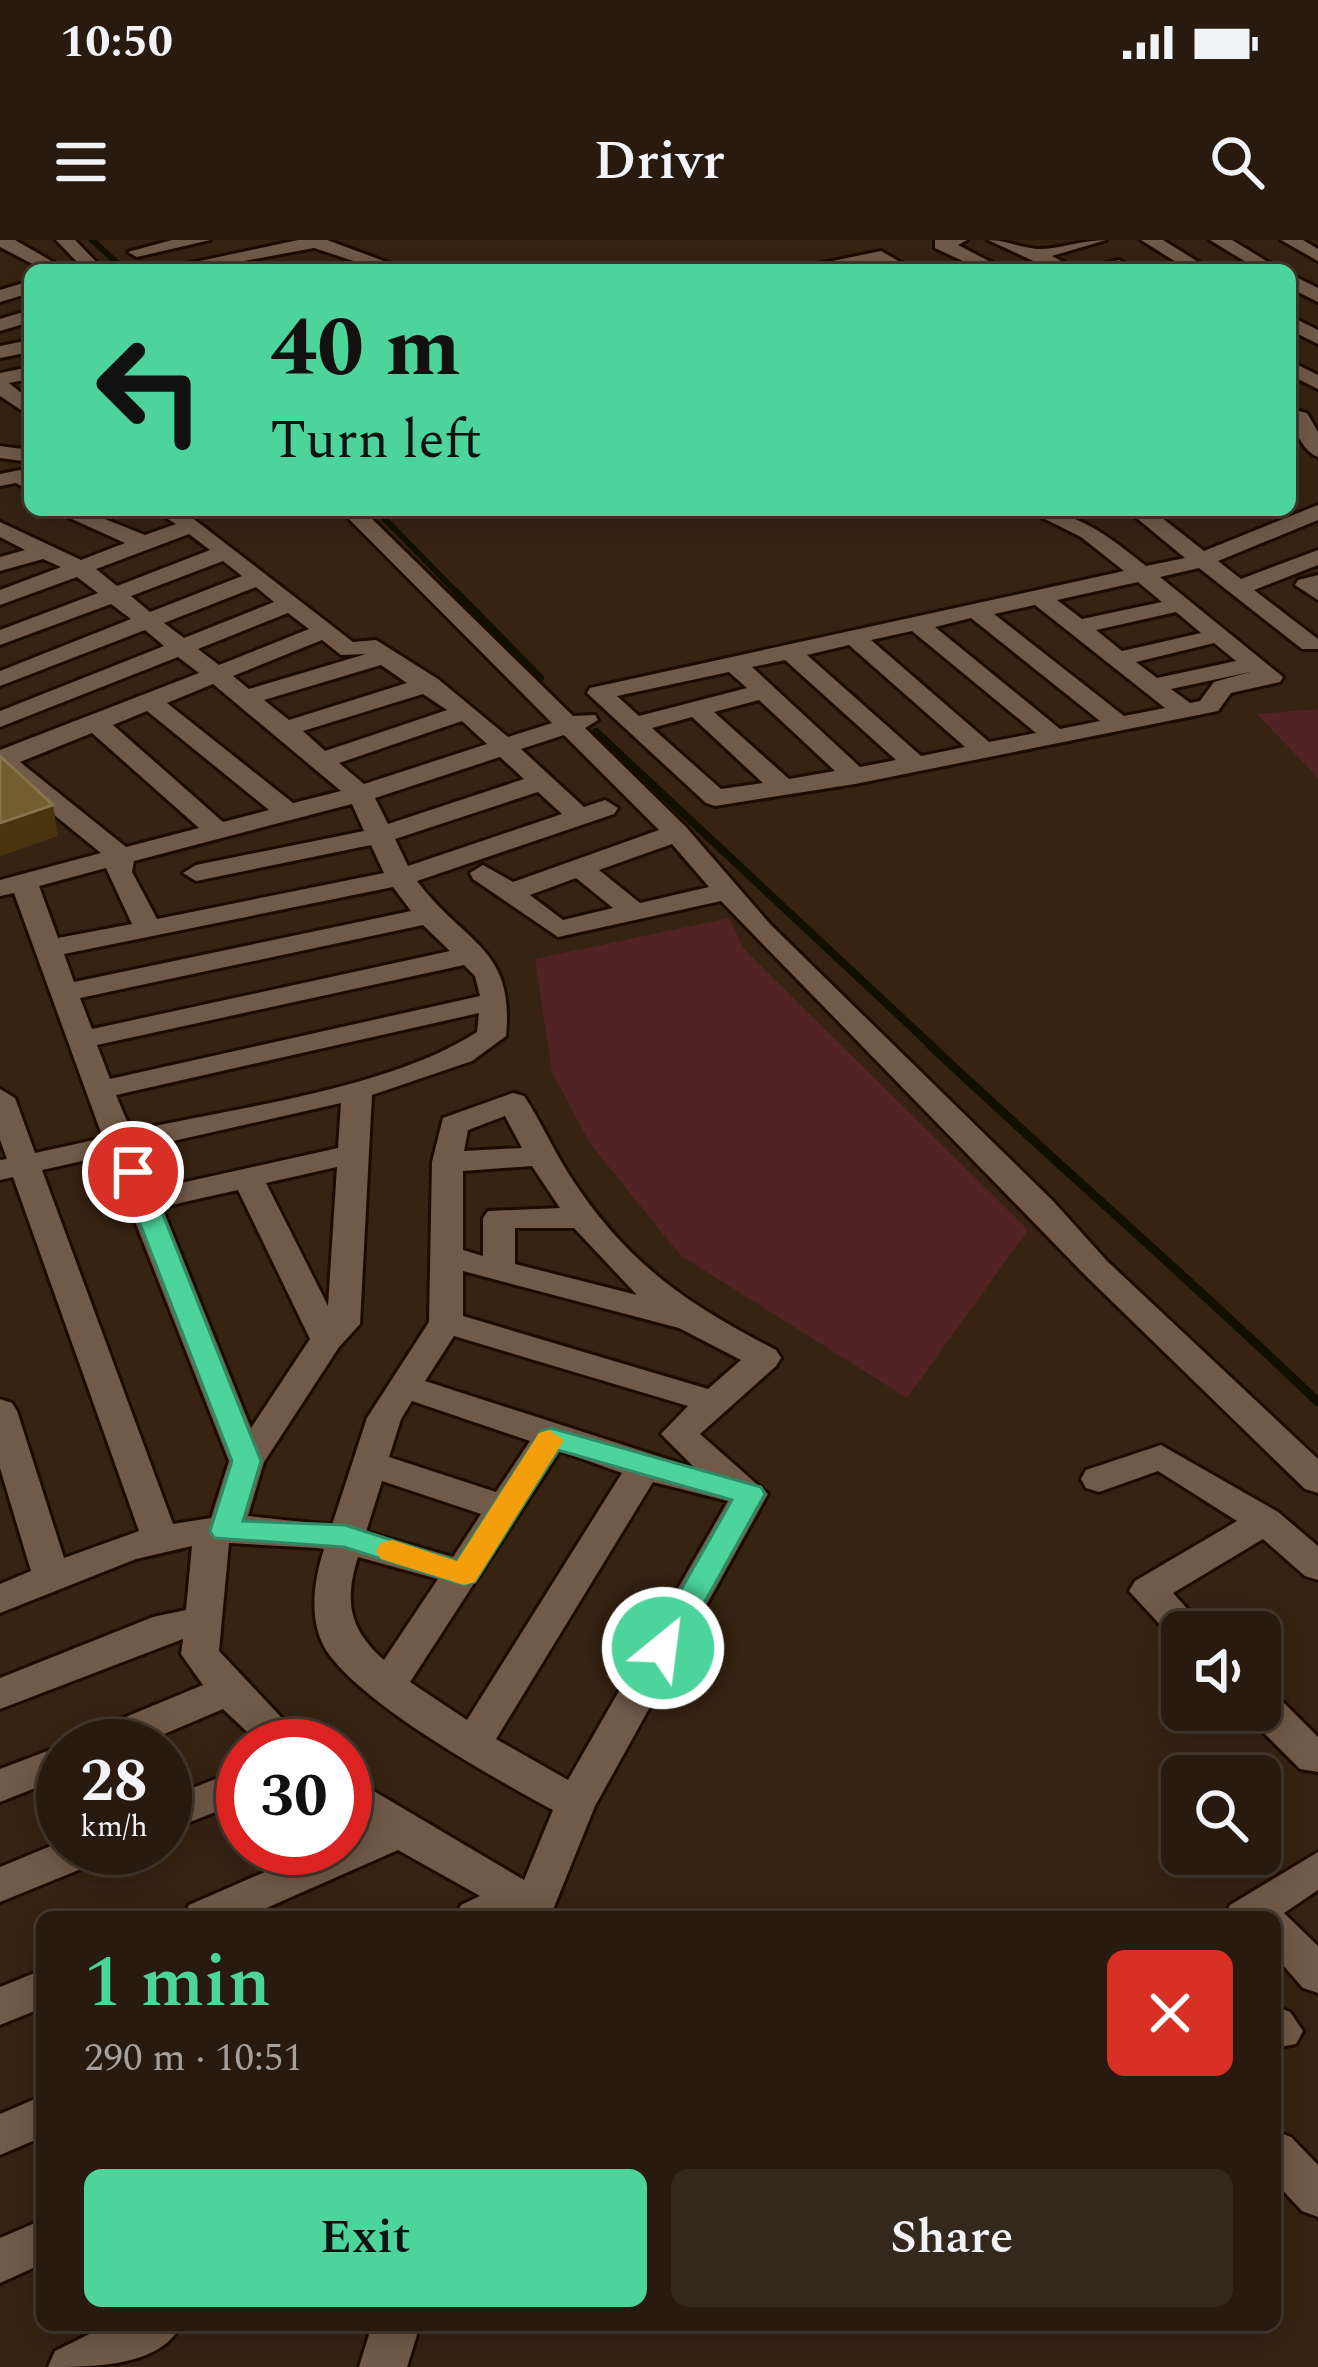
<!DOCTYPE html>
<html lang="en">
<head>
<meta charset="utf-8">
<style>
  :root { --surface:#281a0e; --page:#34271c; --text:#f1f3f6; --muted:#a5a19e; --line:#44382e; --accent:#4cd49b }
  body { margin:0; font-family:Spectral,serif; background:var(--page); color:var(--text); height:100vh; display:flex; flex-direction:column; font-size:45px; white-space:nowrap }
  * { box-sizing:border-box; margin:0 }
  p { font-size:39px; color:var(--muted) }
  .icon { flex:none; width:66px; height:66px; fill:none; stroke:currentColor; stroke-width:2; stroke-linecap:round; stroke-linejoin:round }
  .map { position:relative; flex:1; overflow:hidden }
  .panel { position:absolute; left:36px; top:1671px; width:1245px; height:420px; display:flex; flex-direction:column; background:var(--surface); border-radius:18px; box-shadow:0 6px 30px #0003,0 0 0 3px var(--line) }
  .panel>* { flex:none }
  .top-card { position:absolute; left:24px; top:24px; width:1272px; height:252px; border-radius:18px; box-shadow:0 6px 30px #0003,0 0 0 3px var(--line); background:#4cd49b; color:#111; overflow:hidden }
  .controls { position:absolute; left:1161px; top:1371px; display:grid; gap:24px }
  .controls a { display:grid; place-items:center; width:120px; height:120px; border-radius:18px; background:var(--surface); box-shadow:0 6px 30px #0003,0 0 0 3px var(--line); font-size:60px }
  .speed { position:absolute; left:36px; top:1479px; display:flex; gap:24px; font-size:60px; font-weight:700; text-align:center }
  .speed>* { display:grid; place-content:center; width:156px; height:156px; border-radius:50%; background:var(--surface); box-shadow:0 6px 30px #0003,0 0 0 3px var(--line); line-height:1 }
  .speed small { font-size:30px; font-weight:400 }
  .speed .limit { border:18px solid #d22; background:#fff; color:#111 }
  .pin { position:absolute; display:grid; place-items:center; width:102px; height:102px; color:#fff; margin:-51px; border:6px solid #fff; border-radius:50%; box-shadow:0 3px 12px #0007 }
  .me { position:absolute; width:132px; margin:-66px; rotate:29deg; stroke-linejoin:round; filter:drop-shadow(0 0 9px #0008) }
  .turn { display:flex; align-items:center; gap:42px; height:252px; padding:0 48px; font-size:54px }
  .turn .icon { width:156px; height:156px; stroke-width:2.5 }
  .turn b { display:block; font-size:84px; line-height:102px }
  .round { display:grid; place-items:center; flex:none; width:126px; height:126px; border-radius:18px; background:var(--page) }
  .headline { display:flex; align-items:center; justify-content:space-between; height:204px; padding:0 48px }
  h1 { font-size:72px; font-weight:600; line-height:90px; color:var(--accent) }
  .cta { display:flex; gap:24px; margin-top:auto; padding:24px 48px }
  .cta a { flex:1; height:138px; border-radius:18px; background:var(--accent); color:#111; font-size:48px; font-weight:600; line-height:138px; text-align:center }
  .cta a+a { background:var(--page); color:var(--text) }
  .status { display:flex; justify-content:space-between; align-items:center; height:84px; padding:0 60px; background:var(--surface); direction:ltr }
  .status svg { height:33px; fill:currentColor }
  header { display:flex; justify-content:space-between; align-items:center; height:156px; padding:0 48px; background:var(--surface); font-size:54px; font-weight:600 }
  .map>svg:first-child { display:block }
  .green { fill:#522324 }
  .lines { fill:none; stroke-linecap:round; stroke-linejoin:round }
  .stream-far2 { stroke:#120f00; stroke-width:6 }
  .stream-far1 { stroke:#120f00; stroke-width:8 }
  .stream { stroke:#120f00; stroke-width:9 }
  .minor-casing { stroke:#1d0b00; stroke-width:6 }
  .minor { fill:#715a48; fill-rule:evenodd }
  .shaded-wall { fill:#4a3410 }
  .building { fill:#735d31; stroke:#87734c; stroke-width:3 }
  .route { fill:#4cd49b; stroke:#318a65; stroke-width:3 }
  .slow { fill:#f59e0b }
</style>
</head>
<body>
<div class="status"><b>10:50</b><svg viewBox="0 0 49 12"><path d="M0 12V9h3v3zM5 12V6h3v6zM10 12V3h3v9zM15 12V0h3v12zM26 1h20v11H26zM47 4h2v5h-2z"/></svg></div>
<header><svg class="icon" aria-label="menu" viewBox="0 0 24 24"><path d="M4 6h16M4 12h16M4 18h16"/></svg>Drivr<svg class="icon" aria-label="search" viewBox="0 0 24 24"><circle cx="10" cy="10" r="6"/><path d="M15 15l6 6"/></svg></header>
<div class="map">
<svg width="1318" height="2127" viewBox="0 0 1318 2127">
  <rect width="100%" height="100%" fill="#362312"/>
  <!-- green -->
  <path class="green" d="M1318,469V538L1257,474Z
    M729,678L743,708L1028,990L907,1158L680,1015L589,902L552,832L535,719Z"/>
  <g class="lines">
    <!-- stream-far2 -->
    <path class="stream-far2" d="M92,0L125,30
      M376,270L459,355"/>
    <!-- stream-far1 -->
    <path class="stream-far1" d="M456,352L540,438
      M596,492L933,807"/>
    <!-- stream -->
    <path class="stream" d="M929,804C1058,925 1191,1040 1318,1162"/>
    <defs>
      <path id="minor" d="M0,0H15L67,30H44L0,7Z
        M56,0H75L104,30H85Z
        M172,0H210L137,17L128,12Z
        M298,0H327L408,30H381L314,8L196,30H158Z
        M935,0H967L958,5L1006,30H982L935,8Z
        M988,0C1006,0 1021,8 1037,9C1056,10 1082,0 1106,0L1052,16L1078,30L1119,20L1137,30H1053Z
        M1141,0H1163L1211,30H1189Z
        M1210,0H1232L1281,30H1259Z
        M1281,0H1303L1318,9V21Z
        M881,11L914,30H892L878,22L830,30H789Z
        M1290,34L1318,48V62L1290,48Z
        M30,41V53L0,62V50Z
        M30,70V82L0,91V79Z
        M1290,76L1318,90V104L1290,90Z
        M30,100V112L0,118V106Z
        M1290,121L1318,135V149L1290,135Z
        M30,127V139L9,143L30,160V176L0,156V133Z
        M1290,169L1307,173L1318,192V217C1303,212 1290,184 1290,169Z
        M0,206L30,210V222L0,218Z
        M20,230L30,234V251L16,243L0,246V234Z
        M1318,265V280L1218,321L1241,339L1318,310V325L1254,350L1318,399V409H1302L1199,328L1160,337L1283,437L1280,442L1231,453L1218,471L855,544L715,566L706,563L587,453L590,448L1124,331L1081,297L1027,270C1077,270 1108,296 1146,326L1185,318L1127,270H1152L1204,311ZM1138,342L1162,362L1082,379L1057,360ZM1035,365L1165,468L1124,476L994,374ZM1176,372L1201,393L1122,411L1096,390ZM971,378L1100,481L1060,489L935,387ZM912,391L1036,493L989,502L871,400ZM1214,403L1236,421L1157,438L1136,422ZM849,405L965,507L921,516L807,415ZM785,420L896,520L860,527L752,427ZM729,432L747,448L639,476L617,456ZM1250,432L1214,442L1200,461L1190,463L1171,449ZM759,460L835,531L789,539L714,472ZM692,477L763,543L721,549L652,488Z
        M52,270H82L145,295L176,284L153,270H182L353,402L376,400L438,439L508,497L552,483L340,270H363L573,476L595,475L598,480L585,488L686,587L770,684L1053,961L1107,1021L1318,1219V1253L1305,1249L1085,1035L721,661L558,697L473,639L470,633L483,625L513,642L659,590L564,495L521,509L584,567L605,560L618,568L614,574L417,641C465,705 515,707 506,796L472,821L372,855L360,1084L339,1107L264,1222L248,1276L332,1285L367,1178L429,1082L432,922L443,878L513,853L524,856C541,881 553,910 570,936C625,1021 684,1063 776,1110L781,1118L776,1126L700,1194L768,1254L595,1566L550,1677H455L461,1665L480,1656L398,1610L246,1677H183L189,1665L320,1608H345V1597L366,1588L345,1572V1534L524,1640L553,1570C492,1537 372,1470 331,1417C307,1387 313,1343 324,1309L317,1308L229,1303L219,1411L308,1506H262L223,1469L136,1506H76L82,1495L203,1445L181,1414L183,1399L0,1469V1438L153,1377L186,1370L192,1306L136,1319L0,1373V1344L31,1331L0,1228V1159L12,1163L17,1171L64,1318L139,1291L13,937L0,940V920L7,919L0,900V849L15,858L35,913L103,898L14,653L0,656V640L101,613L0,531V510L199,433L178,417L0,487V471L164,406L145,390L0,446V431L131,379L111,364L0,405V390L98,353L77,337L0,365V350L61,327L43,319L0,331V317L25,310L0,297V282L81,320L125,303ZM189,294L210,310L117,346L96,329ZM223,321L242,336L150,372L131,356ZM256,347L274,362L184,398L164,383ZM288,373L309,389L219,425L198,409ZM322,400L341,415L366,414L249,449L233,436ZM381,425L407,443L289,480L264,460ZM213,444L341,551L293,563L167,463ZM423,454L447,470L325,511L303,491ZM147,471L269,570L223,582L113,485ZM462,481L487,504L364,544L339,523ZM92,493L199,588L126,607L20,522ZM500,517L524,539L388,584L375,558ZM538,552L562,574L408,626L395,599ZM352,564L364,591L196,625L183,633L196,641L371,605L384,633L157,679L132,632L134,621ZM672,604L709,647L640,663L599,630ZM106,628L132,684L58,698L39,646ZM576,638L613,668L563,680L530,655ZM393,647L411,671L74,742L64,714ZM423,685L450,711L92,789L80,758ZM464,725L475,736L480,756L110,839L97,805ZM479,773L477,792C389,849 234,868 131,891L116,855ZM341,863L338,908L154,949L138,909ZM505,876L522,908L464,911L468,890ZM109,915L229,1221L211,1278L173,1284L42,930ZM532,926L560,968L488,971L483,978V1016L463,1010V931ZM337,927L328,1066L266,943ZM238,950L310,1099L251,1188L162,967ZM515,988H574L637,1055L515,1024ZM463,1031L679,1088L741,1120L708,1149L463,1076ZM454,1096L688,1166L661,1194L695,1228L425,1141ZM412,1161L530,1201L496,1252L389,1217L401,1179ZM560,1211L622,1233L467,1480L410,1442ZM382,1241L481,1274L453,1317L366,1292ZM653,1242L728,1261L568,1540L496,1499ZM358,1317L438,1339L384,1420C349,1389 344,1361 358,1317Z
        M1318,335V360L1295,345L1298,340Z
        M1161,1205L1278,1272L1318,1306V1340L1305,1336L1263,1299L1173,1353L1208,1392H1182V1404L1176,1402L1129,1351L1135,1341L1237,1281L1158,1231L1099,1252L1086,1248L1081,1239L1086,1230Z
        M1260,1449L1274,1453L1318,1497V1532L1300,1529L1246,1475L1244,1470H1260Z
        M63,1505L68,1506H63V1537L0,1562V1529Z
        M243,1528V1561L165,1592V1559Z
        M63,1601V1608H109L103,1620L0,1662V1627Z
        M1318,1612V1650L1284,1673L1318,1706V1753L1303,1748L1275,1716V1677H1224L1230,1665Z
        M42,1730V1768L0,1785V1747Z
        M1275,1766L1290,1772L1303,1791L1296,1804L1275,1808Z
        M42,1856V1897L0,1915V1874Z
        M1275,1891L1291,1897L1318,1925V1977L1302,1971L1275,1942Z
        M42,1980V2024L0,2043V1998Z
        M108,2085H181C160,2127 92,2127 48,2127L55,2111Z
        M372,2085H420L407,2127H359Z"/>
    </defs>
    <!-- minor casing -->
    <use href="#minor" class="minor-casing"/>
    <!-- minor -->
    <use href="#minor" class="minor"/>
  </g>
  <!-- shaded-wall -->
  <path class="shaded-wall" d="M53,565L58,596L0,616V583Z"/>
  <!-- building -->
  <path class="building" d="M0,516L53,565L0,583Z"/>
  <!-- route -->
  <path class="route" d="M133,924L146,932L261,1221L243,1281L345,1285L457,1321L541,1191L551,1188L761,1247L765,1254L674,1417H652L648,1408L732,1260L558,1210L475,1342L464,1345L344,1307L214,1298L210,1291L232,1221L120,932Z"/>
  <!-- slow -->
  <path class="slow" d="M549,1190L564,1200L475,1342L464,1345L381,1319L376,1311L381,1303L392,1300L457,1321L539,1193Z"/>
</svg>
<div class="controls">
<a><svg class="icon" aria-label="sound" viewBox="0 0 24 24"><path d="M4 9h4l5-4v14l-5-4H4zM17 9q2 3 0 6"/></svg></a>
<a><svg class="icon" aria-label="search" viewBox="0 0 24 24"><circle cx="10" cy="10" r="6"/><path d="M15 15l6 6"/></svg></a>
</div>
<div class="speed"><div>28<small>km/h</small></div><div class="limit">30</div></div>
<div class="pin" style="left:133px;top:932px;background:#d93025"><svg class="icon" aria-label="arrive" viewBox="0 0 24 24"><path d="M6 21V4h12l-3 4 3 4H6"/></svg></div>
<svg class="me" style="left:663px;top:1408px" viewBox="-20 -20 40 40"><circle r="17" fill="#4cd49b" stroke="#fff" stroke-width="3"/><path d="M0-11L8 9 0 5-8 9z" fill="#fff"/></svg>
<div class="top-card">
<div class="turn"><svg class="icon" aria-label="left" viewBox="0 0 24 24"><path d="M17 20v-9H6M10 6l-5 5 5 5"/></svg><div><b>40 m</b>Turn left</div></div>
</div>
<section class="panel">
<div class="headline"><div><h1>1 min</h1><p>290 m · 10:51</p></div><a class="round" style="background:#d93025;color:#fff"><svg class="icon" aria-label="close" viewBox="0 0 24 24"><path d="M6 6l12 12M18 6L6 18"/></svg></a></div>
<div class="cta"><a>Exit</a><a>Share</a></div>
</section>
</div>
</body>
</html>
